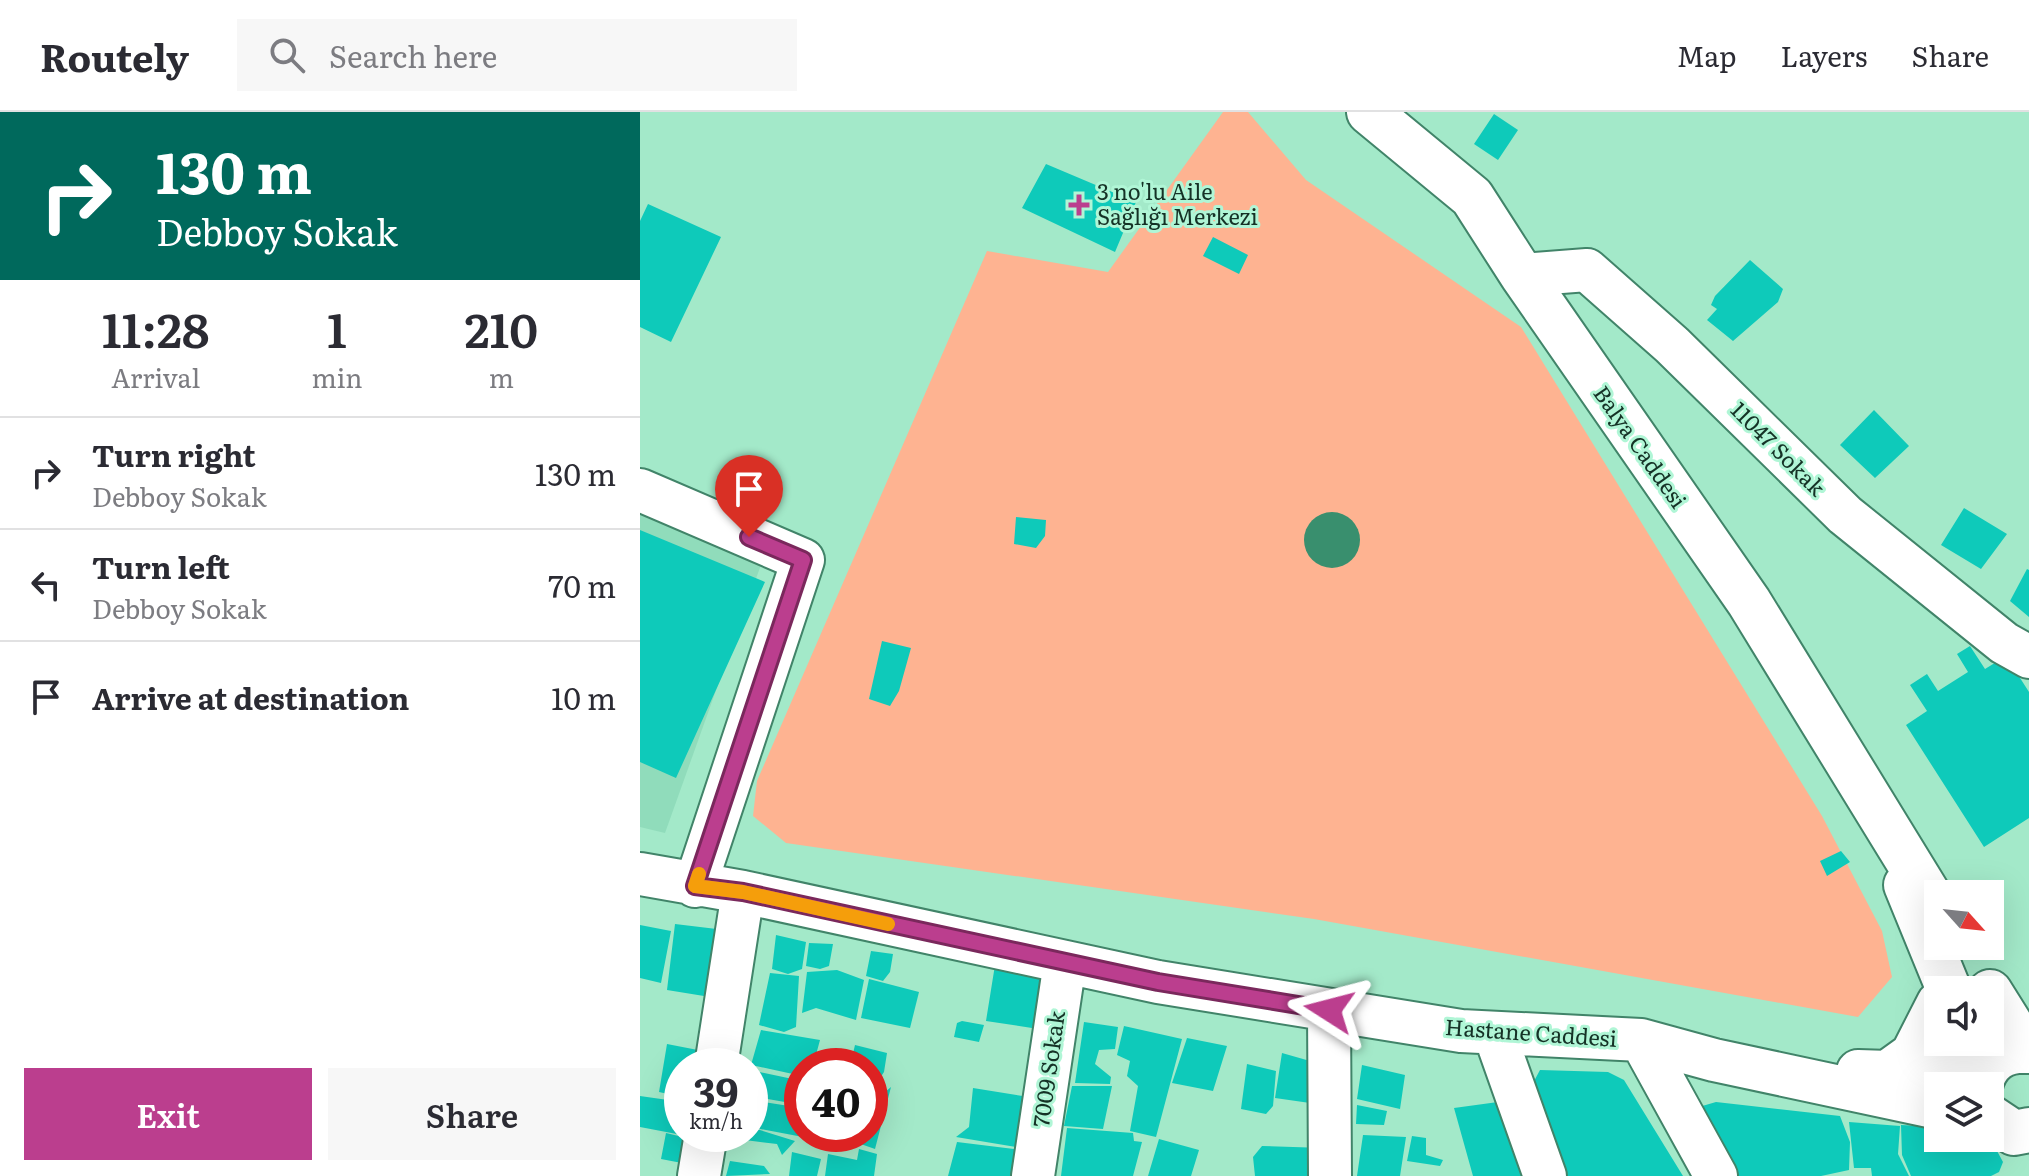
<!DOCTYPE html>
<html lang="en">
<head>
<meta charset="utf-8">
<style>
  :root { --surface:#fff; --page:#f7f7f7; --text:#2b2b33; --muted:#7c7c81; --line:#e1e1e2; --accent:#bb3e8e }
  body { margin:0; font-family:Literata,serif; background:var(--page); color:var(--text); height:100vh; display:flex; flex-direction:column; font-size:30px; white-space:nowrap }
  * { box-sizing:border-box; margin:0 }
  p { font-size:26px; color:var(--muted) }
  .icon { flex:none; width:44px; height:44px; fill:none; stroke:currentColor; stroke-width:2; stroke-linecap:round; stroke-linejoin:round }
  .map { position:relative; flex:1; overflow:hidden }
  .panel { display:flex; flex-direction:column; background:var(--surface); width:640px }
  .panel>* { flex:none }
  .top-card { background:#00695c; color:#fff; overflow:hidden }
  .needle { width:52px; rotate:117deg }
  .tools { position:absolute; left:1284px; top:768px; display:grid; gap:16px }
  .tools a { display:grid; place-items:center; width:80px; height:80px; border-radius:0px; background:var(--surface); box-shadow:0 8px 32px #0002; font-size:40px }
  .speed { position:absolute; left:24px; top:936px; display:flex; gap:16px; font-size:40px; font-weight:700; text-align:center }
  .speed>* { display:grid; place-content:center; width:104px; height:104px; border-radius:50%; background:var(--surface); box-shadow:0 8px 32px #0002; line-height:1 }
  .speed small { font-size:20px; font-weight:400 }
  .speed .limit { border:12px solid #d22; background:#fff; color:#111 }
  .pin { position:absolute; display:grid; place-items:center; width:68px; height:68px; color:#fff; margin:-82px -34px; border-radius:50% 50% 50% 0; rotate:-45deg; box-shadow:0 0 8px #0007 }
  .pin .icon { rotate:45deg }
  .me { position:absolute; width:88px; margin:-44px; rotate:279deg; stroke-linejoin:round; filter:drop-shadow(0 0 6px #0008) }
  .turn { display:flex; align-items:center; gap:28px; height:168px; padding:0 24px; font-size:36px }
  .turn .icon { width:104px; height:104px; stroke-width:2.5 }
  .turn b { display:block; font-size:56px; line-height:68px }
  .eta { display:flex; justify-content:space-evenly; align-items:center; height:136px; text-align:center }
  .eta b { font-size:48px; font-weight:600; line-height:56px }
  .primary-button { display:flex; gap:16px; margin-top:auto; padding:16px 24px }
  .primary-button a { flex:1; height:92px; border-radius:0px; background:var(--accent); color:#fff; font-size:32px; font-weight:600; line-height:92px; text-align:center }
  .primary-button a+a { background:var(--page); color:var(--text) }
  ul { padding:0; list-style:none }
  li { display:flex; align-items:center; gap:24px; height:112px; padding:0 24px; border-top:2px solid var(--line) }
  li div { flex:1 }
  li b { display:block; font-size:30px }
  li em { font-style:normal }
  header { display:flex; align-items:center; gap:48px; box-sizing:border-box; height:112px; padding:0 40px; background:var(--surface); border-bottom:2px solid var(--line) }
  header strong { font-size:38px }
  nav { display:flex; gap:44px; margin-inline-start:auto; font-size:28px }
  .search { width:560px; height:72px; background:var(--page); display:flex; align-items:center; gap:20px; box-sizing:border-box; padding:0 28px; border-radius:0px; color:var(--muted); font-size:30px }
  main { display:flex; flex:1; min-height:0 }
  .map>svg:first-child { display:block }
  .built { fill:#90dcbb }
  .green { fill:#feb391 }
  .water { fill:#398f6e }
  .building { fill:#0ecaba }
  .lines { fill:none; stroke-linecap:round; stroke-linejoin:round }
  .minor-casing { stroke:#418469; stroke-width:46 }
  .major-casing { stroke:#418469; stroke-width:48 }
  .minor { stroke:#fff; stroke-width:42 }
  .major { stroke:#fff; stroke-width:44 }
  .route-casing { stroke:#7a285c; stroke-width:20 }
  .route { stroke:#bb3e8e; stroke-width:14 }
  .slow { stroke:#f59e0b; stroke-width:14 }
  .poi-dot { fill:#bb3e8e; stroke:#b0f6d6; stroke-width:3 }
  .labels { text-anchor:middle; stroke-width:6; stroke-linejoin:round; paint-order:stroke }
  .poi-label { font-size:22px; fill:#153226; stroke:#b0f6d6; text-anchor:start }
  .street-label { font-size:22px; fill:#153226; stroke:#b0f6d6 }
</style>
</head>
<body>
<header>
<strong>Routely</strong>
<div class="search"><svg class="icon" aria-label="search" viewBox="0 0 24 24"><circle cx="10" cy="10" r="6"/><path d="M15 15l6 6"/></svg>Search here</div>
<nav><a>Map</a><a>Layers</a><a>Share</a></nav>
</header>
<main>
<section class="panel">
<div class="top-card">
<div class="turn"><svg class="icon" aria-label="right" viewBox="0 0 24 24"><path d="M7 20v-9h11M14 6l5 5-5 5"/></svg><div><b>130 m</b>Debboy Sokak</div></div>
</div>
<div class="eta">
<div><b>11:28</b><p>Arrival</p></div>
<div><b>1</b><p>min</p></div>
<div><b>210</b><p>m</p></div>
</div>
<ul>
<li><svg class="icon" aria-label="right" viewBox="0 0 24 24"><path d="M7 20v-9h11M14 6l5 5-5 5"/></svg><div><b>Turn right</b><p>Debboy Sokak</p></div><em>130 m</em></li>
<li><svg class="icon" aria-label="left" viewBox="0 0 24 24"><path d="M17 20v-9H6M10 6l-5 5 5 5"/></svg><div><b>Turn left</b><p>Debboy Sokak</p></div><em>70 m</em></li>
<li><svg class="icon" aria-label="arrive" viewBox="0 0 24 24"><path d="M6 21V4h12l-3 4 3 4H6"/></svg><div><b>Arrive at destination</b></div><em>10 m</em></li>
</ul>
<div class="primary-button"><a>Exit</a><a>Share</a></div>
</section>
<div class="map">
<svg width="1389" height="1064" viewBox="0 0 1389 1064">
  <rect width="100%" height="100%" fill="#a3e9c9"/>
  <!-- built -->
  <path class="built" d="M0,363L133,419L25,721L0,715Z"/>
  <!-- green -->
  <path class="green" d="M583,0H608L666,68L881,215L1182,704L1242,819L1252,865L1218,905L674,807L146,731L113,704L117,669L347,139L468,160Z"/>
  <!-- water -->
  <path class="water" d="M664 428a28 28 0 1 1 56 0a28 28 0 1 1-56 0Z"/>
  <!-- building -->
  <path class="building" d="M854,2L878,18L858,48L834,32Z
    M406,52L496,90L475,140L382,96Z
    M8,92L81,125L31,230L0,215V109Z
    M573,125L608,143L599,162L563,144Z
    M1110,148L1143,177L1138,190L1093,229L1067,208L1077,197L1071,193L1075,184Z
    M1234,298L1269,334L1235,366L1200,333Z
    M1324,396L1367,422L1341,457L1301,433Z
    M376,405L406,408L405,424L396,436L374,432Z
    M0,418L125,470L36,666L0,650Z
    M1387,457L1389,458V505L1370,489Z
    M242,529L271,536L259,579L250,594L229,587Z
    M1330,534L1345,557L1366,544L1389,580V706L1344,735L1266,613L1287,599L1270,573L1287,562L1298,579L1328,560L1317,542Z
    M1201,739L1210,750L1187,764L1180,749Z
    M35,812L85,818L73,881L64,884L27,878Z
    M0,813L31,819L21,871L0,866Z
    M136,823L166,830L162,857L148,862L132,857Z
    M169,831L193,832L189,854L180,857L166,854Z
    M231,839L253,842L250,860L243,869L226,864Z
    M355,853L410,864L392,916L346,909Z
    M197,858L224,868L216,908L176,896L162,901L167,860Z
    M130,861L159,864L156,915L144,920L119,913Z
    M229,867L279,880L270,916L221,906Z
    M322,909L344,913L339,930L314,925L317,911Z
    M444,910L478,915L475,937L459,938L455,952L471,965L470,972L435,971Z
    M484,914L542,927L516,1025L490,1019L498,974L487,964L490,949L477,943Z
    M121,918L180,928L173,954H162V964L111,953Z
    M547,926L587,934L573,979L532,971Z
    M27,932L68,940L66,954H42V985L19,980Z
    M215,933L247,941L244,960L234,975L230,974V954H210Z
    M642,941L677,951V992L635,986Z
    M607,952L636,959L633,994L626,1002L601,997Z
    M722,953L765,963L760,997L717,987Z
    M110,958L162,969V993L110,984Z
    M900,958L968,960L984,968L1043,1064H919L893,971Z
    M432,974H472L463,1017L424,1014Z
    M251,975L235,1037L215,1030L218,1022H230V976L244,981Z
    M333,976L389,985L376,1035L316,1025L329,1015Z
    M0,984L42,990V1023L0,1015Z
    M110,988L162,996L163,1025L110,1015Z
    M858,990L881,1064H833L814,996Z
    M1076,990L1200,1004L1210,1030L1209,1058L1181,1064H1091L1052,997Z
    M717,993L747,999L744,1013L716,1012Z
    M1209,1010L1260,1014L1258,1042L1269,1064H1232L1231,1056H1214Z
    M1261,1013L1298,1015V1026H1350L1363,1050L1359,1060L1351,1064H1271L1262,1043Z
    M110,1015L155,1029L142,1043L137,1032L105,1028L99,1022H110Z
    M427,1016L493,1021L494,1029L502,1030L493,1064H421Z
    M26,1021L55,1028L47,1052L21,1047Z
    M723,1023L766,1025L760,1064H717Z
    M772,1024L786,1026V1043L803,1048L800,1054L767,1049Z
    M519,1027L559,1038L551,1064H508Z
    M317,1030L382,1038L378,1064H308Z
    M622,1034L684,1036L682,1064H615L613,1045Z
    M219,1037L237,1042L234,1064H185L188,1042L217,1048Z
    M152,1040L181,1047L177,1064H149Z
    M90,1049L124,1054L130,1062L86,1064Z"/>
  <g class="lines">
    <defs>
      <path id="minor" d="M882,163L947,158L1032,233L1205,403L1364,531L1389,545
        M0,378L163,448L55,774
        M0,762L103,780L518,870L821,919L1001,928L1074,948L1298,996
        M689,898L690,1064
        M855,923L905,1064
        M1001,928L1076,1064
        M76,954L103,780
        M1218,959L1343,963
        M1247,960L1272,942L1298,891
        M59,1064L66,1022
        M393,1064L425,850"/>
      <path id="major" d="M729,0L832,85L882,163L1109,490L1298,798
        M1266,773L1309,878
        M1350,880L1387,939
        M1340,974C1346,949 1363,937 1389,939
        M1350,1005L1374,1021L1389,1018"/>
    </defs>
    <!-- minor casing -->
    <use href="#minor" class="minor-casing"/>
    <!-- major casing -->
    <use href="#major" class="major-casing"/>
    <!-- minor -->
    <use href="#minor" class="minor"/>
    <!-- major -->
    <use href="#major" class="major"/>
  </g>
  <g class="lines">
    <defs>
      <path id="route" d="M109,425L163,448L55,774L103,780L518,870L689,898"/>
    </defs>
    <!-- route casing -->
    <use href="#route" class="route-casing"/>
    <!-- route -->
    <use href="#route" class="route"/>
    <!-- slow -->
    <path class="slow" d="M59,762L55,774L103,780L248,812"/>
  </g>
  <!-- markers -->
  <path class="poi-dot" d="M435 81h8v8h8v8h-8v8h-8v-8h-8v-8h8z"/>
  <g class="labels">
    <!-- poi labels -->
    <g class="poi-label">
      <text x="457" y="88">3 no'lu Aile<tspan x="457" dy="25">Sağlığı Merkezi</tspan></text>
    </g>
    <!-- street labels -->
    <g class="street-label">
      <text transform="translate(1000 335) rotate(55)" y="8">Balya Caddesi</text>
      <text transform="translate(1138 337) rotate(45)" y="8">11047 Sokak</text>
      <text transform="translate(891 921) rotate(4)" y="8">Hastane Caddesi</text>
      <text transform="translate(409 957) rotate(-82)" y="8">7009 Sokak</text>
    </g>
  </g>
</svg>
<div class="tools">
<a><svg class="needle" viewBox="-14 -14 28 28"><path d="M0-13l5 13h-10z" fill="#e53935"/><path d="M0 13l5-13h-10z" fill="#7c7c81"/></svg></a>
<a><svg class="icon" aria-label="sound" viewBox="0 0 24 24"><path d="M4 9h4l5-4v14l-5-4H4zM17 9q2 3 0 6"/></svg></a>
<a><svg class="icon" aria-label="layers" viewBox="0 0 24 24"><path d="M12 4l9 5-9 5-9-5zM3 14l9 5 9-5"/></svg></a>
</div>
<div class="speed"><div>39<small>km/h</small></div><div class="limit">40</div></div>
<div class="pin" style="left:109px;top:425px;background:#d93025"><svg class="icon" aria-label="arrive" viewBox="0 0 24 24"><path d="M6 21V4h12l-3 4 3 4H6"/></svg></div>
<svg class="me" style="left:689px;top:898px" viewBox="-20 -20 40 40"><path d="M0-17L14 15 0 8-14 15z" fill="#bb3e8e" stroke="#fff" stroke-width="4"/></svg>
</div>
</main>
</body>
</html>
